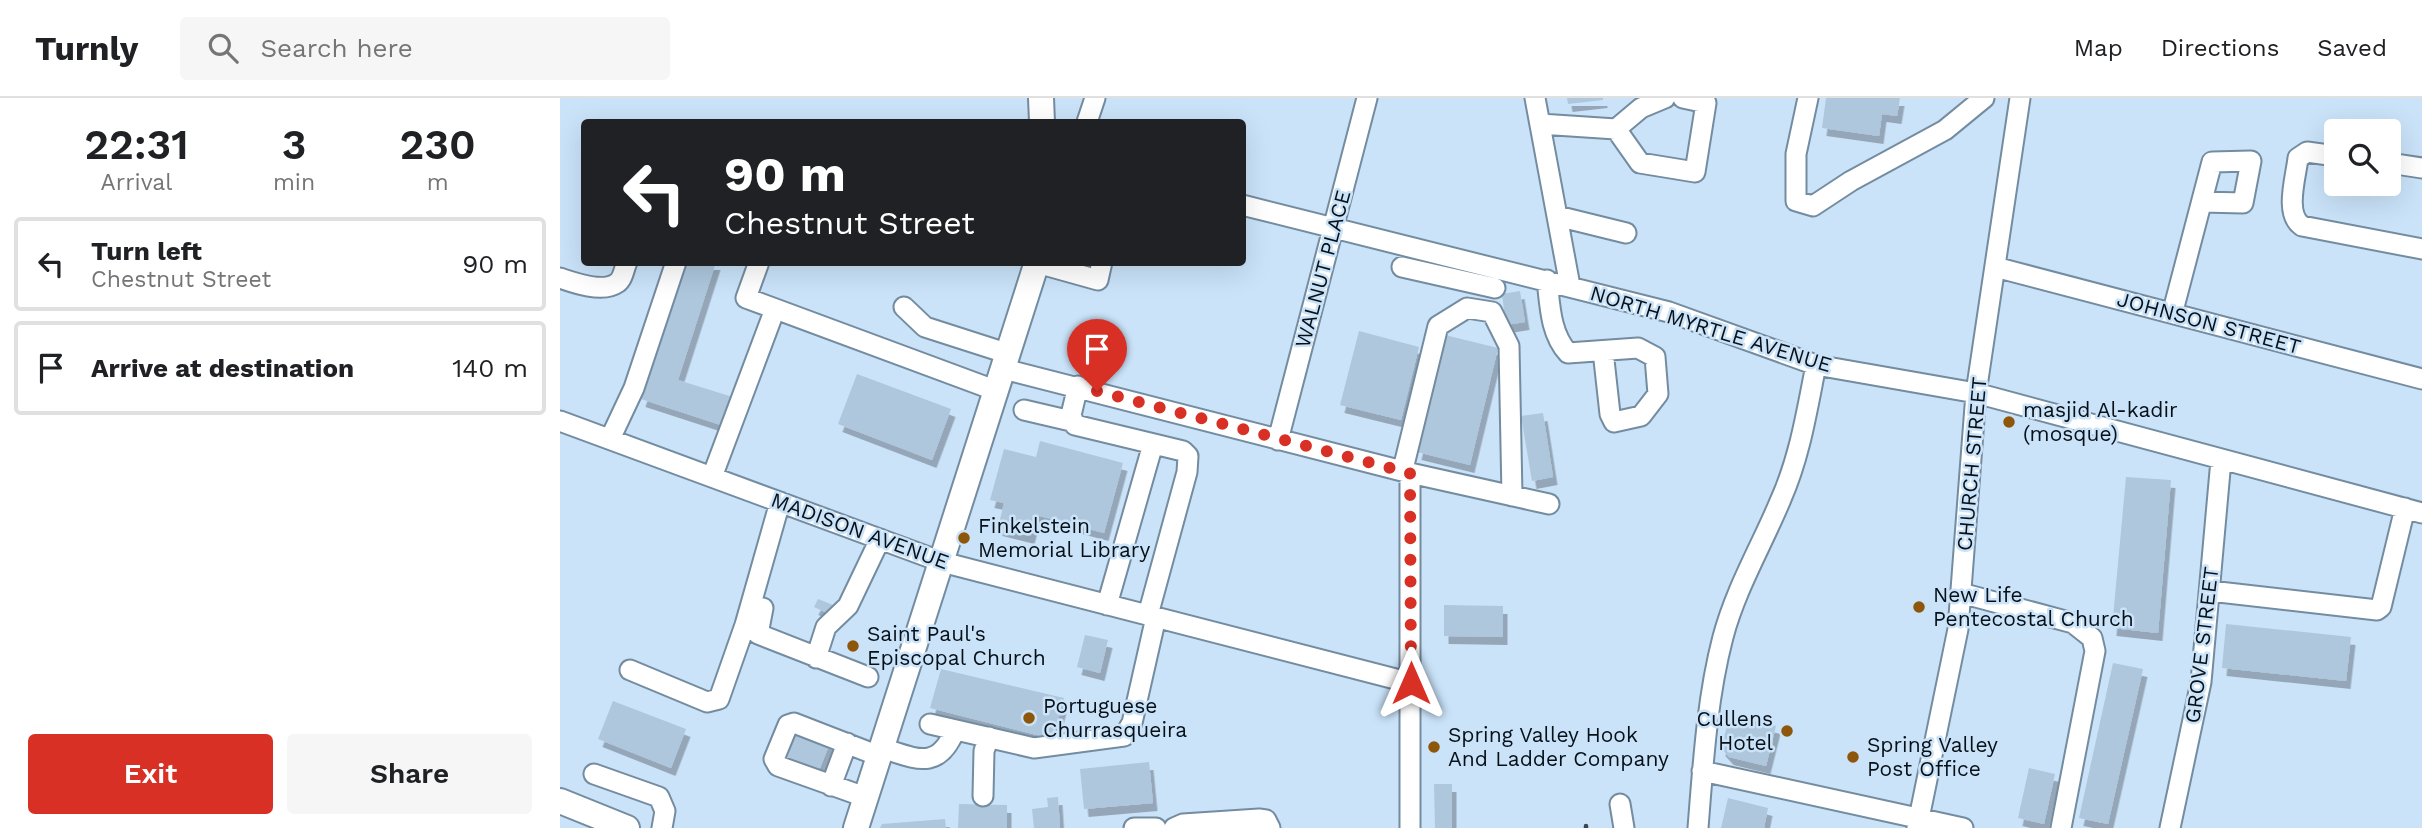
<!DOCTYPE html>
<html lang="en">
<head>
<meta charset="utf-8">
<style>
  :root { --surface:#fff; --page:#f6f6f6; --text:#202124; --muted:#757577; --line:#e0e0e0; --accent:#d93025 }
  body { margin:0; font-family:"Work Sans",sans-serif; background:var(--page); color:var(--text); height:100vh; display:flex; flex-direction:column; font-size:26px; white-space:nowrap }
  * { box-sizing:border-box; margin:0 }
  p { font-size:23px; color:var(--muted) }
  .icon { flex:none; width:38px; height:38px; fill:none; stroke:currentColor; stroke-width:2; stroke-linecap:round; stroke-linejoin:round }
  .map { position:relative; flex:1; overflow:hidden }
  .drawer { display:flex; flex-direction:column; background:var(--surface); width:560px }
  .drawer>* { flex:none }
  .banner { position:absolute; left:21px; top:21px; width:665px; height:147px; border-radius:7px; box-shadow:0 7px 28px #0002; background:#202124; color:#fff; overflow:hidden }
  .controls { position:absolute; left:1764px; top:21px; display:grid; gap:14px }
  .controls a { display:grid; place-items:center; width:77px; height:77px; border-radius:7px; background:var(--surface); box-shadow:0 7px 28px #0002; font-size:35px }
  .pin { position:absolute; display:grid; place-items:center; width:60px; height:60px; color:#fff; margin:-72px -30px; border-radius:50% 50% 50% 0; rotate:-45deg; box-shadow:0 0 7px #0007 }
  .pin .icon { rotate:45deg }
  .me { position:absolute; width:77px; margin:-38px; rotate:0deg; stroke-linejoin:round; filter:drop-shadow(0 0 5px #0008) }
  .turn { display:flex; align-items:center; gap:24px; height:147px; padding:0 28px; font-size:32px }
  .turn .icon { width:91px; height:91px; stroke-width:2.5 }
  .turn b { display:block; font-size:49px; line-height:60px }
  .eta { display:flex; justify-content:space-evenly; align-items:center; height:119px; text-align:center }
  .eta b { font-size:42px; font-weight:600; line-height:49px }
  .cta { display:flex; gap:14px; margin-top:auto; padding:14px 28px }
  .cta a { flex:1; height:80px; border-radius:7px; background:var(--accent); color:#fff; font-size:28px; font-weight:600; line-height:80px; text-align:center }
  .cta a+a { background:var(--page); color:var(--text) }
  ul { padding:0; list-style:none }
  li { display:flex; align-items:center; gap:21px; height:94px; margin:0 14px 10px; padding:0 14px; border:4px solid var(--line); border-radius:7px }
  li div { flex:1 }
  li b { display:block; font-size:26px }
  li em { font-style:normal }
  header { display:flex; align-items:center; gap:42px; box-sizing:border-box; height:98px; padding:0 35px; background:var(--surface); border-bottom:2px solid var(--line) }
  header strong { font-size:33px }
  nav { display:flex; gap:38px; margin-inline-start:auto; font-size:24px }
  .search { width:490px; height:63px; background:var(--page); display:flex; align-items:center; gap:18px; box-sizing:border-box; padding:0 24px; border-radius:7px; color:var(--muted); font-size:26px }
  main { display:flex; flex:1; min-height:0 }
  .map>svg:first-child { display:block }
  .building { fill:#aec7dd; filter:url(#shadow) }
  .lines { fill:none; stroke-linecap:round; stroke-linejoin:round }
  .minor-casing { stroke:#748ca0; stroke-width:23 }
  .major-casing { stroke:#748ca0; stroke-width:28 }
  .minor { stroke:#fff; stroke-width:19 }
  .major { stroke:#fff; stroke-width:24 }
  .rail { stroke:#3a4752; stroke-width:4.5 }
  .route { stroke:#d93025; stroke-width:12; stroke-dasharray:0 21.6 }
  .poi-dot { fill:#8d560a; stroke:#cae3f9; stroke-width:2.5 }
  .labels { text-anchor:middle; stroke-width:5; stroke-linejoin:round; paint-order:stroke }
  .street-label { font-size:21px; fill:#071017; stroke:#cae3f9 }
  .poi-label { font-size:21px; fill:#071017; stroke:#cae3f9; text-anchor:start }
</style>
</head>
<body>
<header>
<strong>Turnly</strong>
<div class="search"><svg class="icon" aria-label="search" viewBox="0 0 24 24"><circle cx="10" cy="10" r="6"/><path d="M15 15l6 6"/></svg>Search here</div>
<nav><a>Map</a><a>Directions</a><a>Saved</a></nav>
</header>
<main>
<section class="drawer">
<div class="eta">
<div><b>22:31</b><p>Arrival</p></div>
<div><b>3</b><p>min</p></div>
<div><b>230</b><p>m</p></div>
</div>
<ul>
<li><svg class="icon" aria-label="left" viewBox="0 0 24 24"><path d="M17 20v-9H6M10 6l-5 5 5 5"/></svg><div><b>Turn left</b><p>Chestnut Street</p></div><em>90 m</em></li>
<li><svg class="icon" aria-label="arrive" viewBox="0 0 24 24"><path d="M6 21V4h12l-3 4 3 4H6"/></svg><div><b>Arrive at destination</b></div><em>140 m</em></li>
</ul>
<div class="cta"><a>Exit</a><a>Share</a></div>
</section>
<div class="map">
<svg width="1862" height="730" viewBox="0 0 1862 730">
  <defs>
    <filter id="shadow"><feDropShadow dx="4.5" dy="8" stdDeviation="0" flood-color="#0004"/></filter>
  </defs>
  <rect width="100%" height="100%" fill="#cae3f9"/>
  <!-- building -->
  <path class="building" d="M1007,0H1043V2L1008,6Z
    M1266,0H1340L1337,18L1322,16L1319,38L1262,30Z
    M125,164H156L118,282L176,300L167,329L81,301Z
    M960,193L965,224L946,227L942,196Z
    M799,233L859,249L841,322L780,307Z
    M885,237L938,250L910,367L857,354Z
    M297,276L391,311L372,362L278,326Z
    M983,315L993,379L972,383L961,318Z
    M480,343L563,365L544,435L476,417L470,438L438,430L444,405L430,402L444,351L476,359Z
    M1566,379L1611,382L1598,535L1552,530Z
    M258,501L273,507L269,516L254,509Z
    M884,507L943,508V539L884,538Z
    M1666,526L1791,539L1786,583L1662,570Z
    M525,537L548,542L540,575L517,569Z
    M1553,565L1583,571L1548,726L1519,720Z
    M381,571L504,600L493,641L370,610Z
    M53,603L126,631L111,670L38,641Z
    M1170,617L1216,628L1206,668L1169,659L1161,650Z
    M237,633L270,645L258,675L226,663Z
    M589,664L593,705L524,711L520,671Z
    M1469,670L1495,676L1484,726L1458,720Z
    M874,686H892V730H875Z
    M498,699L500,730H474L472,711L488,709L487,700Z
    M1168,700L1208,710L1204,730H1161Z
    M399,706L447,707V730H398Z
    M385,721L386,730H320L322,726Z"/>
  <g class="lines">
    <defs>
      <path id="minor" d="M975,0L1010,188
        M1248,0L1236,56V103L1253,108L1291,83L1385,32L1424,0
        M527,24L535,0
        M980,26L1056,31L1081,10L1105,0
        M1056,31L1080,65L1135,74L1146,5L1123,0
        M1776,58L1747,54L1738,60C1736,79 1724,116 1742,128L1862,151
        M1829,65L1862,70
        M682,107L1109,214L1256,267L1416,295L1862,415
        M997,118L1066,135
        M199,164L186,200L437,293
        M477,165L538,182L542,164
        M842,169L935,190
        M1435,169L1862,281
        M0,180C14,185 43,195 57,185C63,181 64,171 67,164
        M987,182C990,207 990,235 1008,255L1078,250L1095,259L1098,296L1081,318L1054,324L1050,316L1043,253
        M344,209L365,229L449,256
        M1613,215L1615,205L1652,64L1691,63L1683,105L1642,104
        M444,271L850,375L989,406
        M518,288L511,317L515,327L623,353L628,358L627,374L588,517
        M464,312L511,323
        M0,323L382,464L851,585
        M50,341L74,290L116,164
        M718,342L807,0
        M843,371L878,228L907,210L932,214L949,248L952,398
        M850,375V730
        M152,379L215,211
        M1650,493L1817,512L1821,509L1845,410
        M1401,495L1513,525L1532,540L1535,553L1501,730
        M547,507L593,346
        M203,510L198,536L308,579
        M256,560L266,529L288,508L320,441
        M70,572L147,604L159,601L185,527L220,404
        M370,626L474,650L564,638L572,625L596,519
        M322,650C357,661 378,673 395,632
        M1142,673L1403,730
        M34,676L99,699L105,713L102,730
        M271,688L287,645
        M423,698L424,653L429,639
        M305,699L218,668L214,661L228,627L234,625L319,658
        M1060,706L1064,730
        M574,730H596
        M614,730L623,726L699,721L706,722L710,730
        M1138,730C1143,667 1147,600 1163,539C1176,490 1202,447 1221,401C1240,358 1247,312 1256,267
        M1357,730L1398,531L1416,295L1460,0
        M1610,730L1641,584L1661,362"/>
      <path id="major" d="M481,0L482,24
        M0,703L67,730
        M296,730L477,164"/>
    </defs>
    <!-- minor casing -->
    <use href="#minor" class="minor-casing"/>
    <!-- major casing -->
    <use href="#major" class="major-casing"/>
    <!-- minor -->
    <use href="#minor" class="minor"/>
    <!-- major -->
    <use href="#major" class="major"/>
    <!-- rail -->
    <path class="rail" d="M1026,730V728"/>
  </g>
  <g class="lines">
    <!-- route -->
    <path class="route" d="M537,293L850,375L851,585"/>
  </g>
  <!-- markers -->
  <g class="poi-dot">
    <circle cx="1449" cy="324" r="7"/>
    <circle cx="404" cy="440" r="7"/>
    <circle cx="1359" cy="509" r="7"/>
    <circle cx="293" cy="548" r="7"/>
    <circle cx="469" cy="620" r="7"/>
    <circle cx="1227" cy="633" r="7"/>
    <circle cx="874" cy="649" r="7"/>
    <circle cx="1293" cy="659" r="7"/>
  </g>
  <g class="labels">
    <!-- street labels -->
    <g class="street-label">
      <text transform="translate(763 171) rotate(-75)" y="7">WALNUT PLACE</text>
      <text transform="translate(1649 225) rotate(15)" y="7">JOHNSON STREET</text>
      <text transform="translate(1151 231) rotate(17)" y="7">NORTH MYRTLE AVENUE</text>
      <text transform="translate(1412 366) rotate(-85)" y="7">CHURCH STREET</text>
      <text transform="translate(300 433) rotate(20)" y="7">MADISON AVENUE</text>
      <text transform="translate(1642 547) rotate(-83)" y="7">GROVE STREET</text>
    </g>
    <!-- poi labels -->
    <g class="poi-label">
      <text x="1463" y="319">masjid Al-kadir<tspan x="1463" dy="24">(mosque)</tspan></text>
      <text x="418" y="435">Finkelstein<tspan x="418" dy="24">Memorial Library</tspan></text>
      <text x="1373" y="504">New Life<tspan x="1373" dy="24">Pentecostal Church</tspan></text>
      <text x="307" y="543">Saint Paul's<tspan x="307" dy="24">Episcopal Church</tspan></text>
      <text x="483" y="615">Portuguese<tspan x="483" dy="24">Churrasqueira</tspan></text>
      <text x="1213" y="628" text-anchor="end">Cullens<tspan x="1213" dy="24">Hotel</tspan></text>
      <text x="888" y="644">Spring Valley Hook<tspan x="888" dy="24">And Ladder Company</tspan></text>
      <text x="1307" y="654">Spring Valley<tspan x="1307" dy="24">Post Office</tspan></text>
    </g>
  </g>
</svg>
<div class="controls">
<a><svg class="icon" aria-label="search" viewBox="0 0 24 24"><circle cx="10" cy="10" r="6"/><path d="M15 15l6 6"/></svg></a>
</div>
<div class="pin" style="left:537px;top:293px;background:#d93025"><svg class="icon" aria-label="arrive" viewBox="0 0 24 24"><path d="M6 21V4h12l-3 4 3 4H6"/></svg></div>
<svg class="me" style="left:851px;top:585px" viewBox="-20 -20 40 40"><path d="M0-17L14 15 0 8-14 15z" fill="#d93025" stroke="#fff" stroke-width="4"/></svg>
<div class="banner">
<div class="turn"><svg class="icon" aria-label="left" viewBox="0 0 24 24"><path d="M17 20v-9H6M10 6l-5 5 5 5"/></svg><div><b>90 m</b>Chestnut Street</div></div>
</div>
</div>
</main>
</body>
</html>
